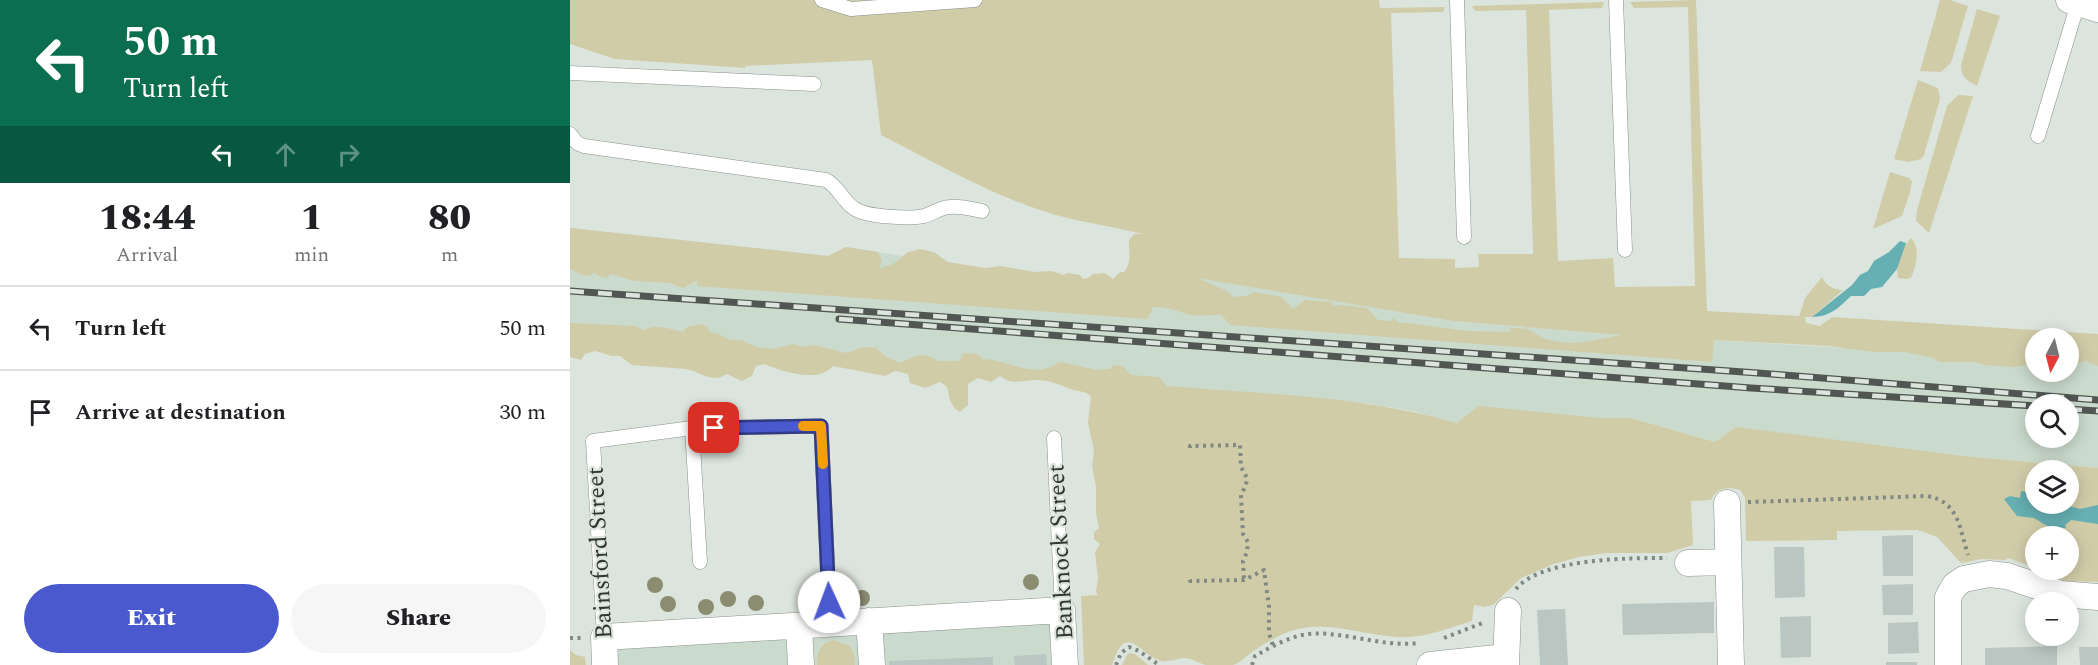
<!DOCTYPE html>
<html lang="en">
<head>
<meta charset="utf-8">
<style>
  :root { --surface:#fff; --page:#f6f6f6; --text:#202124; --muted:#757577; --line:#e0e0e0; --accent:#4b59ce }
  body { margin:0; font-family:Spectral,serif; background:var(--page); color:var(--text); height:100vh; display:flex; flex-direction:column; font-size:22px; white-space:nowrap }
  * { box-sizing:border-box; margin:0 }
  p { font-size:20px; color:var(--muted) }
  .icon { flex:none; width:33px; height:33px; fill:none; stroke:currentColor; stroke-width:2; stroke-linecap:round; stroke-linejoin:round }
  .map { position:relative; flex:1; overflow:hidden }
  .details { display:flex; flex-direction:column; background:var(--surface); width:570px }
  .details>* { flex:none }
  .guide { background:#0b6e4f; color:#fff; overflow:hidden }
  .needle { width:39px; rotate:187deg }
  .fabs { position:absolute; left:1455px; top:328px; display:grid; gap:12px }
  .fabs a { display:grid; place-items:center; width:54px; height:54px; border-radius:50%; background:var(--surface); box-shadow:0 3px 15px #0003; font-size:30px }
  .pin { position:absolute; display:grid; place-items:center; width:51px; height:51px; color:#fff; margin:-26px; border-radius:12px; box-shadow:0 3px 9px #0006 }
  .me { position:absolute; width:66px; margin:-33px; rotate:358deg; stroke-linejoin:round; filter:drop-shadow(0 0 4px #0008) }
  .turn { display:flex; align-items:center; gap:21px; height:126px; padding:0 24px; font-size:27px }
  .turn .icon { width:78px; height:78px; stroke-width:2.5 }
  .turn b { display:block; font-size:42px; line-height:51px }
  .lanes { display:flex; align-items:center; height:57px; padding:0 24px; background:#0003; justify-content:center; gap:30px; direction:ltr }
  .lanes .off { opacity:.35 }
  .eta { display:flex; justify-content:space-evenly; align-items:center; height:102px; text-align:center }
  .eta b { font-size:36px; font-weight:800; line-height:42px }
  .primary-button { display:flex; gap:12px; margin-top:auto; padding:12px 24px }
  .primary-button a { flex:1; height:69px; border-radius:36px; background:var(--accent); color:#fff; font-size:24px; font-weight:800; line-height:69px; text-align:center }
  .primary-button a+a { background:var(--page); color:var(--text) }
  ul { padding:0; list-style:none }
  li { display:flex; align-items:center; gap:18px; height:84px; padding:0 24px; border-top:2px solid var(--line) }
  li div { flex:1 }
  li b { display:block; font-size:22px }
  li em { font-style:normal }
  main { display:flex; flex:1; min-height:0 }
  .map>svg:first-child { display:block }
  .built { fill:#cadacc; fill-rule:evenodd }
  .green { fill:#d1cca8; fill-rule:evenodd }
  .water { fill:#66afb2 }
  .building { fill:#b9c6c2 }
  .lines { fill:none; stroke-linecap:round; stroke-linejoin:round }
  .lane-casing { stroke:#889089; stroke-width:15 }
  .street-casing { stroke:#889089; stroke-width:27 }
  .path { stroke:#828883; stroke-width:4; stroke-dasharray:3 4.5; stroke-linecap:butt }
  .lane { stroke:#fff; stroke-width:14 }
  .street { stroke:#fff; stroke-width:26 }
  .rail-casing { stroke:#515652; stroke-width:7 }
  .rail { stroke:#dce5dd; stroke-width:4.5; stroke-dasharray:14; stroke-linecap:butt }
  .tree { fill:#8c8c71 }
  .route-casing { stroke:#313a86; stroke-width:15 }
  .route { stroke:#4b59ce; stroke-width:10 }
  .slow { stroke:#f59e0b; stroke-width:10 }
  .labels { text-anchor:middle; stroke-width:4.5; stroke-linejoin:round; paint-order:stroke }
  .street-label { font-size:24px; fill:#323633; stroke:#dce5dd }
</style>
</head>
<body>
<main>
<section class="details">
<div class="guide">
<div class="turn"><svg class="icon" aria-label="left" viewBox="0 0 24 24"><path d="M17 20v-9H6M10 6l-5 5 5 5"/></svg><div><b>50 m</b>Turn left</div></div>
<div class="lanes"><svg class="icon" aria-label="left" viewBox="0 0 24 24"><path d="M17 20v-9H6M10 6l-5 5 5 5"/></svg><svg class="icon off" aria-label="ahead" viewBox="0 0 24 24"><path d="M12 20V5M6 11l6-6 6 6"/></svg><svg class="icon off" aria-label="right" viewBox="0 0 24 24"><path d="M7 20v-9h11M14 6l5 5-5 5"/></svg></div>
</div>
<div class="eta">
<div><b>18:44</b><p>Arrival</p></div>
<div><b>1</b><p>min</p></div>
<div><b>80</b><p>m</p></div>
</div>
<ul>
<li><svg class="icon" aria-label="left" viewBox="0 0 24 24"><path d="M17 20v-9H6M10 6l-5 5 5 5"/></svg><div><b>Turn left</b></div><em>50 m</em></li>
<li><svg class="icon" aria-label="arrive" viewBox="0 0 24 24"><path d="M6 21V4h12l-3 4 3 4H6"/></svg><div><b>Arrive at destination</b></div><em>30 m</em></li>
</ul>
<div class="primary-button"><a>Exit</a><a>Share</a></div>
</section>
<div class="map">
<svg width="1528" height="665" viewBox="0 0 1528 665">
  <rect width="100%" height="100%" fill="#dce5dd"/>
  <!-- built -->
  <path class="built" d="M0,228L258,256L276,247L573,294L623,277L883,321L1056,335L1465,359L1466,372H1498L1499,361L1528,362V468L1393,456L1145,442L1061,418L887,423L842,411L795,403L187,354L166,376L24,349L0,350ZM1466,405H1498V438H1466Z
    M492,610L494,665H35L34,637Z"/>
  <!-- green -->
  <path class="green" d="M0,0H809L810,8L875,7L873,12L821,13L829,258L885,259V268L909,267L908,254H963L956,10L905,11L902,6L1034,2L1032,8L979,10L988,261L1043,258L1045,287L1125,286L1118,7L1064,8L1060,2L1126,0L1137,311L1229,316L1235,298L1252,277C1256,286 1264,290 1273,290L1242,317H1235L1236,323L1250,326L1262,317L1528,334V366L1516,361L1499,366L1498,339H1466L1465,368L1458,365L1445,367L1414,365L1406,362H1369L1363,358L1336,352H1304L1258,346L1144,340L1142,362L660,325L652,315C643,314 631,317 622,315C608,312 599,306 583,307L577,319L127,286L128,280L113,288L100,283L65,281L40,274L37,278L29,276L24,272L21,276L12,275L0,269V228L258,256L276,247L308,252L312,261L309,269L325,263L338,252L350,249L364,252L378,262L416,268L431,266L465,272L481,271L494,275L497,273L510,275L513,279L518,278L523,274L535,273L543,279L550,272H554C563,260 558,252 559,240L564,234H572C539,225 505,222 473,211C417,193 364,162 311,135L302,60L175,66V68L45,59L0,44ZM627,278L883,321L1052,335C1023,339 1008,348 977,339C970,337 966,333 960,330C956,328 947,328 941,328L939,332L898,331L838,323H829L823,318L822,321L808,320L797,308L771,305L764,306L761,302L735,300L723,309L712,297L684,292L677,296L665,297L655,290Z
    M1370,0H1380L1398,6L1381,63L1371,72L1350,71Z
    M1407,9L1430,16L1407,86C1396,80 1391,77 1391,65Z
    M1348,80L1368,88L1370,99L1354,155L1351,159L1339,162L1324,159Z
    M1388,95L1403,96L1359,233L1346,221L1347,210L1377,106Z
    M1320,172L1339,178L1342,181L1340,192L1332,216L1303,229Z
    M1341,238C1351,248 1346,266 1341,278L1336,279L1328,278C1325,266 1332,247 1341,238Z
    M0,323L66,326L73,330L83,327H93L113,332L117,327L133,324L138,327L139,332L147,333L160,340H171L186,347L202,349L224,344L234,347L244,345L276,353L294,347L306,348L316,357L330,363L349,355L359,356L369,361H389L394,353L408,354L412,359C434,359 457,375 478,368C483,367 486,363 491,362L527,370L540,369L543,365L553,366L561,375L589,377L597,386C694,394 793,396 887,423L909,406L1029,418H1061L1145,442L1166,427L1393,456L1528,468V582L1495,581L1470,570H1498V537H1466L1465,568L1438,558L1436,560L1412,559L1391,563L1367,537L1348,530L1267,531V540L1176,541L1175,498L1170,490C1157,486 1146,488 1141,500L1121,501L1123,545L1097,553H1037L1009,557L984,564L951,578L923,605L915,607L904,605L902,621C877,629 853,639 826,637C798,635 769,625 740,627C718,629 700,640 682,652C676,656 670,663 663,665C657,665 642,665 636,665C628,663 622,658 614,658C607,659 599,662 592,661C570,656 556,619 542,665H514L511,596L528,595L526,592L528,578L525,552L530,544L524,539V532L529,528L526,513V487L522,466L524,451L518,423L521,396C515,391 511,392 504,390C491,386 481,380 467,380C453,380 441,386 430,376L421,382L408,378L398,384V405L390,412C379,405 380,398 377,387L370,382L355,388L340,383L338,374L325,371L315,376L263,366C248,384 212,371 194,364L186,366L182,376L172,381L157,374C142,384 131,372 116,369L62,365L50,356H42L25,351L15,354L11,360L0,357ZM1466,471H1498V504H1466Z
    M264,640L280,646L284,654L285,665H247C247,652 250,643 264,640Z
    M0,650L6,655L15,657L16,665H0Z
    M560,653L565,654L578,665H552L557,655Z"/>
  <!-- water -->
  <path class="water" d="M1330,241L1336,243L1327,269L1312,287L1301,289L1294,296H1281C1269,308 1259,317 1242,317L1282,285L1290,275L1298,271L1304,261L1319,252Z
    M1451,491L1465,494L1466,504H1492L1510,509L1528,505V524L1501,520L1495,525L1496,528L1484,530L1464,518L1447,516L1434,499L1440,496L1450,498Z"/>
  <!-- building -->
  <path class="building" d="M1343,535V576H1313L1312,536Z
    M1204,547H1234L1235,597L1205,598Z
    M1343,584V615H1313L1312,585Z
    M1144,602V633L1053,635L1052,604Z
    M995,609L998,665H970L967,610Z
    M1241,616V657L1211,658L1210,617Z
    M1348,622L1349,653L1318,654V623Z
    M1487,646V665H1415V648Z
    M1509,647H1528V665H1510Z
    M476,654L477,665H445L444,656Z
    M423,657V665H319V661Z
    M1316,662H1347V665H1316Z"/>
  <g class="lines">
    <defs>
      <path id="lane" d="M252,0L281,9L405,0
        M887,0L894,237
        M1046,0L1055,250
        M0,73L244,84
        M0,134L7,143L14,146L256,180C268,186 273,202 285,209C297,217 340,219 354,216C362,214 371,207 380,207C390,206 402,209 412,211
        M1468,136L1508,3
        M122,428L130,562
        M484,438L492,610
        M34,637L23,441L122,428L251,426L260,624"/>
      <path id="street" d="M1499,0L1528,9
        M1157,503L1161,665
        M1118,563L1158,562
        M299,621L302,665
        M229,626L231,665
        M35,665L34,637L492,610L495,665
        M860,665L936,657
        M936,665L938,611
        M1378,665V597L1385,585L1394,579L1419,574L1437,576L1491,594L1528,597"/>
    </defs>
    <!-- lane casing -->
    <use href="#lane" class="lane-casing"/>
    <!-- street casing -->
    <use href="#street" class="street-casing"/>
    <!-- path -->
    <path class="path" d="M620,448V446L670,445L671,467L677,478L676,485L671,495L673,534L678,542L677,552L673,561L674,580
      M1178,502L1357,496C1389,502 1389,527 1398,555
      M620,580V581L674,580L694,570L699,607V633L703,646
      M946,589C971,558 1060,558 1097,558
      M0,638H12
      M874,638L915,622
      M546,665L551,653L559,647L569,651L589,665
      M682,665L685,656C699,648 715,639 732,635C766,628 810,648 849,643"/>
    <!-- lane -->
    <use href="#lane" class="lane"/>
    <!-- street -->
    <use href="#street" class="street"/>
    <defs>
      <path id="rail" d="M0,291L1188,373L1528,400
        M269,319L1181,388L1466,406
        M1498,409L1528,411"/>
    </defs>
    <!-- rail casing -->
    <use href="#rail" class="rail-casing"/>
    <!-- rail -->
    <use href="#rail" class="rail"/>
  </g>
  <!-- trees -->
  <g class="tree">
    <circle cx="461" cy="582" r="8"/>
    <circle cx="85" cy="585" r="8"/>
    <circle cx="292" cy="598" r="8"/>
    <circle cx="158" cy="599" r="8"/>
    <circle cx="242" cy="602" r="8"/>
    <circle cx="186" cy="603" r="8"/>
    <circle cx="98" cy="604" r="8"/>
    <circle cx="136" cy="607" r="8"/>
  </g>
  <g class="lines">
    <defs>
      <path id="route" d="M144,428L251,426L259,602"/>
    </defs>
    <!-- route casing -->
    <use href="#route" class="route-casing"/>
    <!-- route -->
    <use href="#route" class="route"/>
    <!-- slow -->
    <path class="slow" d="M233,426H251L253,464"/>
  </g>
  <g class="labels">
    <!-- street labels -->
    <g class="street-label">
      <text transform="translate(490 552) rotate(-93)" y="8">Banknock Street</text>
      <text transform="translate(29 553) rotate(-93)" y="8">Bainsford Street</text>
    </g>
  </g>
</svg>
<div class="fabs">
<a><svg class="needle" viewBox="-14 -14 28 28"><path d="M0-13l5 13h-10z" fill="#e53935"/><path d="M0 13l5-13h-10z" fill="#757577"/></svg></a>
<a><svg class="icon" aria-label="search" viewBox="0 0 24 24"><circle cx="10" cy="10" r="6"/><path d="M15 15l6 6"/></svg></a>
<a><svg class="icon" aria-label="layers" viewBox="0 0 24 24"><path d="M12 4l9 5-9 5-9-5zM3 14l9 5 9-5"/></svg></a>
<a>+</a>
<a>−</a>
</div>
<div class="pin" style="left:144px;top:428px;background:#d93025"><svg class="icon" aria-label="arrive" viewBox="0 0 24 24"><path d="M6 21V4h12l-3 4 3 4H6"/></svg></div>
<svg class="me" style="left:259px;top:602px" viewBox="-20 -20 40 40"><circle r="19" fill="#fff"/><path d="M0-13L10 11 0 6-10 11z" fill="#4b59ce"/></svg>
</div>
</main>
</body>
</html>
